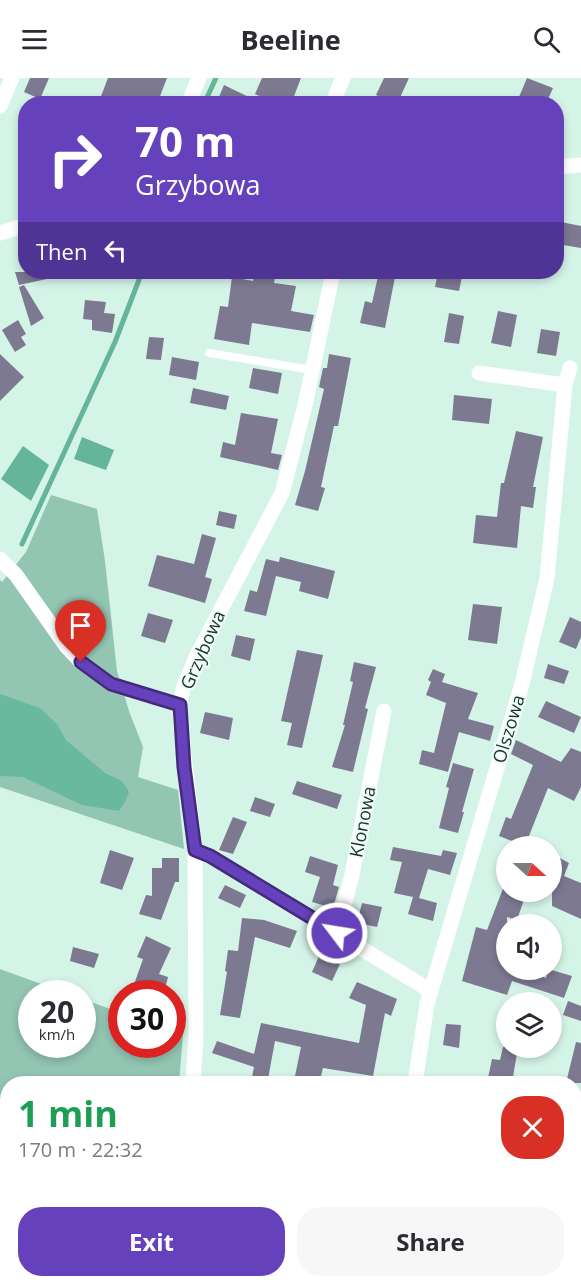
<!DOCTYPE html>
<html lang="en">
<head>
<meta charset="utf-8">
<style>
  :root { --surface:#fff; --page:#f7f7f7; --text:#2b2b33; --muted:#7c7c81; --accent:#6542bb }
  body { margin:0; font-family:"Open Sans",sans-serif; background:var(--page); color:var(--text); height:100vh; display:flex; flex-direction:column; font-size:22px; white-space:nowrap }
  * { box-sizing:border-box; margin:0 }
  p { font-size:20px; color:var(--muted) }
  .icon { flex:none; width:33px; height:33px; fill:none; stroke:currentColor; stroke-width:2; stroke-linecap:round; stroke-linejoin:round }
  .map { position:relative; flex:1; overflow:hidden }
  .panel { position:absolute; left:0px; top:998px; width:582px; height:212px; display:flex; flex-direction:column; background:var(--surface); border-radius:24px 24px 0 0; box-shadow:0 3px 9px #0003 }
  .panel>* { flex:none }
  .hud { position:absolute; left:18px; top:18px; width:546px; height:183px; border-radius:24px; box-shadow:0 3px 9px #0003; background:#6542bb; color:#fff; overflow:hidden }
  .needle { width:39px; rotate:111deg }
  .controls { position:absolute; left:496px; top:758px; display:grid; gap:12px }
  .controls a { display:grid; place-items:center; width:66px; height:66px; border-radius:50%; background:var(--surface); box-shadow:0 3px 9px #0003; font-size:30px }
  .speed { position:absolute; left:18px; top:902px; display:flex; gap:12px; font-size:30px; font-weight:700; text-align:center }
  .speed>* { display:grid; place-content:center; width:78px; height:78px; border-radius:50%; background:var(--surface); box-shadow:0 3px 9px #0003; line-height:1 }
  .speed small { font-size:15px; font-weight:400 }
  .speed .limit { border:9px solid #d22; background:#fff; color:#111 }
  .pin { position:absolute; display:grid; place-items:center; width:51px; height:51px; color:#fff; margin:-62px -26px; border-radius:50% 50% 50% 0; rotate:-45deg; box-shadow:0 0 6px #0007 }
  .pin .icon { rotate:45deg }
  .me { position:absolute; width:66px; margin:-33px; rotate:301deg; stroke-linejoin:round; filter:drop-shadow(0 0 4px #0008) }
  .turn { display:flex; align-items:center; gap:21px; height:126px; padding:0 18px; font-size:27px }
  .turn .icon { width:78px; height:78px; stroke-width:2.5 }
  .turn b { display:block; font-size:42px; line-height:51px }
  .then { display:flex; align-items:center; height:57px; padding:0 18px; background:#0003; gap:12px; font-size:22px }
  .round { display:grid; place-items:center; flex:none; width:63px; height:63px; border-radius:24px; background:var(--page) }
  .overview { display:flex; align-items:center; justify-content:space-between; height:102px; padding:0 18px }
  h1 { font-size:36px; font-weight:700; line-height:45px; color:#1e9e55 }
  .action { display:flex; gap:12px; margin-top:auto; padding:12px 18px }
  .action a { flex:1; height:69px; border-radius:24px; background:var(--accent); color:#fff; font-size:24px; font-weight:700; line-height:69px; text-align:center }
  .action a+a { background:var(--page); color:var(--text) }
  header { display:flex; justify-content:space-between; align-items:center; height:78px; padding:0 18px; background:var(--surface); font-size:27px; font-weight:700 }
  .map>svg:first-child { display:block }
  .built { fill:#c4ebdb }
  .green { fill:#93c5b3 }
  .forest { fill:#69b99e }
  .water { fill:#65b59a }
  .lines { fill:none; stroke-linecap:round; stroke-linejoin:round }
  .stream { stroke:#65b59a; stroke-width:5 }
  .building { fill:#7c7991 }
  .path { stroke:#889e95; stroke-width:3; stroke-dasharray:4.5 3; stroke-linecap:butt }
  .service { stroke:#fff; stroke-width:8 }
  .minor { stroke:#fff; stroke-width:15 }
  .route-casing { stroke:#422b7a; stroke-width:15 }
  .route { stroke:#6542bb; stroke-width:10 }
  .labels { text-anchor:middle; stroke-width:4.5; stroke-linejoin:round; paint-order:stroke }
  .street-label { font-size:18px; fill:#24302b; stroke:#ecfef7 }
</style>
</head>
<body>
<header><svg class="icon" aria-label="menu" viewBox="0 0 24 24"><path d="M4 6h16M4 12h16M4 18h16"/></svg>Beeline<svg class="icon" aria-label="search" viewBox="0 0 24 24"><circle cx="10" cy="10" r="6"/><path d="M15 15l6 6"/></svg></header>
<div class="map">
<svg width="581" height="1208" viewBox="0 0 581 1208">
  <rect width="100%" height="100%" fill="#d5f4e8"/>
  <!-- built -->
  <path class="built" d="M0,1179H7L8,1202H127L141,1208H0Z"/>
  <!-- green -->
  <path class="green" d="M51,417L97,431L105,483L117,593L129,633L143,669L138,699L178,712L184,771L0,709V502L2,504L26,474Z
    M0,891L66,915H32V966H82L83,921L121,935L122,966H172L173,954L183,957L179,1005H8L7,1040L0,1037Z
    M0,1083L8,1085L7,1179H0Z"/>
  <!-- forest -->
  <path class="forest" d="M0,616L40,630L57,646L66,662L105,695L122,703L129,714L125,724L119,733L82,727L23,699L0,698Z"/>
  <!-- water -->
  <path class="water" d="M82,359L114,372L106,392L74,381Z
    M23,368L49,387L31,423L1,401Z"/>
  <g class="lines">
    <!-- stream -->
    <path class="stream" d="M204,26L216,0
      M22,466L115,264L142,194"/>
  </g>
  <!-- building -->
  <path class="building" d="M30,0H49L40,21L24,14Z
    M108,0H167L157,26H98Z
    M262,0H301L291,26H276L255,16Z
    M384,0H409L397,26L376,17Z
    M527,0L553,10L546,26H516Z
    M224,7L263,26H216Z
    M561,144L581,148V170L557,166Z
    M15,194H55L56,199L19,207Z
    M254,194H276L274,205L296,208L291,233L314,237L310,254L252,245L249,267L214,261L220,228L228,229L232,199L253,203Z
    M379,194H396L385,250L360,245L365,223L372,225Z
    M438,194H463L459,213L435,209Z
    M24,207L44,240L31,248L19,209Z
    M85,222L106,224L104,235L115,236L112,255L92,252V242L83,241Z
    M498,233L517,237L511,269L491,265Z
    M449,235L464,238L459,266L444,264Z
    M18,242L26,256L21,259L26,267L15,274L2,252Z
    M541,251L560,254L556,278L537,275Z
    M149,259L164,260L161,282L146,281Z
    M0,276L24,299L0,323Z
    M329,276L351,280L338,348H334L321,409L325,410L318,433L295,427L305,393L324,311L319,309L323,290H327Z
    M172,279L199,284L196,302L169,297Z
    M253,290L282,295L278,316L249,310Z
    M193,310L229,318L226,332L190,325Z
    M454,317L492,321L489,346L452,342Z
    M241,335L278,341L271,375L282,377L278,392L220,379L223,364L235,367Z
    M516,353L543,359L533,409H536L533,430L521,428L517,470L473,465L476,437L497,439L501,405H504Z
    M219,433L237,437L234,451L216,447Z
    M202,456L216,460L205,499L212,501L205,525L148,508L157,477L194,486Z
    M280,479L335,493L328,521L299,513L301,504L276,498L266,538L244,533L250,512L257,514L266,481L279,484Z
    M473,526L502,529L497,566L468,562Z
    M148,535L173,542L165,565L141,558Z
    M570,539L581,544V559L576,571L559,564Z
    M236,557L255,561L250,583L231,578Z
    M297,572L323,577L302,670L287,667L292,645L281,643Z
    M354,584L376,589L365,630L368,631L353,694L332,689L345,647H343L353,604L350,603Z
    M548,586L569,593L564,606L544,600Z
    M433,591L445,596L442,604L478,615L468,641L494,648L490,663L459,654L448,694L419,686L422,672L434,675L446,625L426,617L431,604L428,602Z
    M546,623L581,639L574,655L538,639Z
    M205,634L233,640L229,662L200,655Z
    M516,662L561,684L571,670L581,674V709L574,723L548,710L525,768L499,758L506,739L511,741L533,687L511,676Z
    M453,685L474,691L462,734H464L458,755L439,750L449,710L446,709Z
    M297,703L342,717L337,731L292,716Z
    M255,719L275,726L270,739L250,733Z
    M233,739L247,744L233,776L219,772Z
    M393,769L441,778L443,772L457,775L450,797L428,791L419,820L437,825L433,843L408,836L413,819L394,815L402,784L390,782Z
    M110,772L134,780L122,812L100,805Z
    M310,778L338,787L333,807L339,809L333,830L312,824L320,799L305,794Z
    M556,778L569,785L564,798L581,805V841L552,828V788Z
    M162,780H179V804H175L161,842L139,836L146,817L152,818V790H162Z
    M506,803L507,813H527L517,842L507,839V891H520L546,900L548,891L572,898L564,920L512,903L507,917L462,903L476,849L487,852Z
    M225,807L246,817L240,830L218,820Z
    M362,825L382,829L377,849L357,845Z
    M242,840L264,842L297,853L290,870L255,859L240,940L220,937L227,894L225,893L228,872L238,873Z
    M146,858L171,870L159,896L168,899L164,915H131L143,881L137,879Z
    M73,869L99,876L94,890L70,883Z
    M320,876L340,886L332,903L312,894Z
    M357,904L397,921L391,938L385,935L373,998L323,990L320,1002L295,998L301,969L275,963L268,1001L252,999L254,989L212,975L217,963L254,976L261,945L359,965L366,927L349,920Z
    M568,923L581,928V943L563,937Z
    M446,946L461,947L459,970L443,967Z
    M576,964L581,965V1005H566Z
    M503,969H518L512,1005H487L492,981L500,982Z"/>
  <g class="lines">
    <!-- path -->
    <path class="path" d="M0,1160H8"/>
    <!-- service -->
    <path class="service" d="M209,275L312,292"/>
    <!-- minor -->
    <path class="minor" d="M188,26L199,0
      M332,26L343,0
      M0,28L12,0
      M556,89L581,87
      M0,155L26,147
      M479,295L565,307
      M0,481L16,497L66,568L81,584L111,606L180,627
      M195,772L210,778L431,913
      M337,855L352,797L384,633
      M193,1005L196,958L195,772L181,650L180,627L183,611L196,579L282,415L305,327L333,194
      M415,1005L427,926L522,606L547,500L565,307L570,290
      M164,1202L167,1208
      M295,1208L385,1204L407,1208"/>
  </g>
  <g class="lines">
    <defs>
      <path id="route" d="M81,584L111,606L180,627L184,689L195,772L210,778L337,855"/>
    </defs>
    <!-- route casing -->
    <use href="#route" class="route-casing"/>
    <!-- route -->
    <use href="#route" class="route"/>
  </g>
  <g class="labels">
    <!-- street labels -->
    <g class="street-label">
      <text transform="translate(203 572) rotate(-66)" y="6">Grzybowa</text>
      <text transform="translate(509 651) rotate(-73)" y="6">Olszowa</text>
      <text transform="translate(363 744) rotate(-79)" y="6">Klonowa</text>
    </g>
  </g>
</svg>
<div class="controls">
<a><svg class="needle" viewBox="-14 -14 28 28"><path d="M0-13l5 13h-10z" fill="#e53935"/><path d="M0 13l5-13h-10z" fill="#7c7c81"/></svg></a>
<a><svg class="icon" aria-label="sound" viewBox="0 0 24 24"><path d="M4 9h4l5-4v14l-5-4H4zM17 9q2 3 0 6"/></svg></a>
<a><svg class="icon" aria-label="layers" viewBox="0 0 24 24"><path d="M12 4l9 5-9 5-9-5zM3 14l9 5 9-5"/></svg></a>
</div>
<div class="speed"><div>20<small>km/h</small></div><div class="limit">30</div></div>
<div class="pin" style="left:81px;top:584px;background:#d93025"><svg class="icon" aria-label="arrive" viewBox="0 0 24 24"><path d="M6 21V4h12l-3 4 3 4H6"/></svg></div>
<svg class="me" style="left:337px;top:855px" viewBox="-20 -20 40 40"><circle r="17" fill="#6542bb" stroke="#fff" stroke-width="3"/><path d="M0-11L8 9 0 5-8 9z" fill="#fff"/></svg>
<div class="hud">
<div class="turn"><svg class="icon" aria-label="right" viewBox="0 0 24 24"><path d="M7 20v-9h11M14 6l5 5-5 5"/></svg><div><b>70 m</b>Grzybowa</div></div>
<div class="then">Then<svg class="icon" aria-label="left" viewBox="0 0 24 24"><path d="M17 20v-9H6M10 6l-5 5 5 5"/></svg></div>
</div>
<section class="panel">
<div class="overview"><div><h1>1 min</h1><p>170 m · 22:32</p></div><a class="round" style="background:#d93025;color:#fff"><svg class="icon" aria-label="close" viewBox="0 0 24 24"><path d="M6 6l12 12M18 6L6 18"/></svg></a></div>
<div class="action"><a>Exit</a><a>Share</a></div>
</section>
</div>
</body>
</html>
